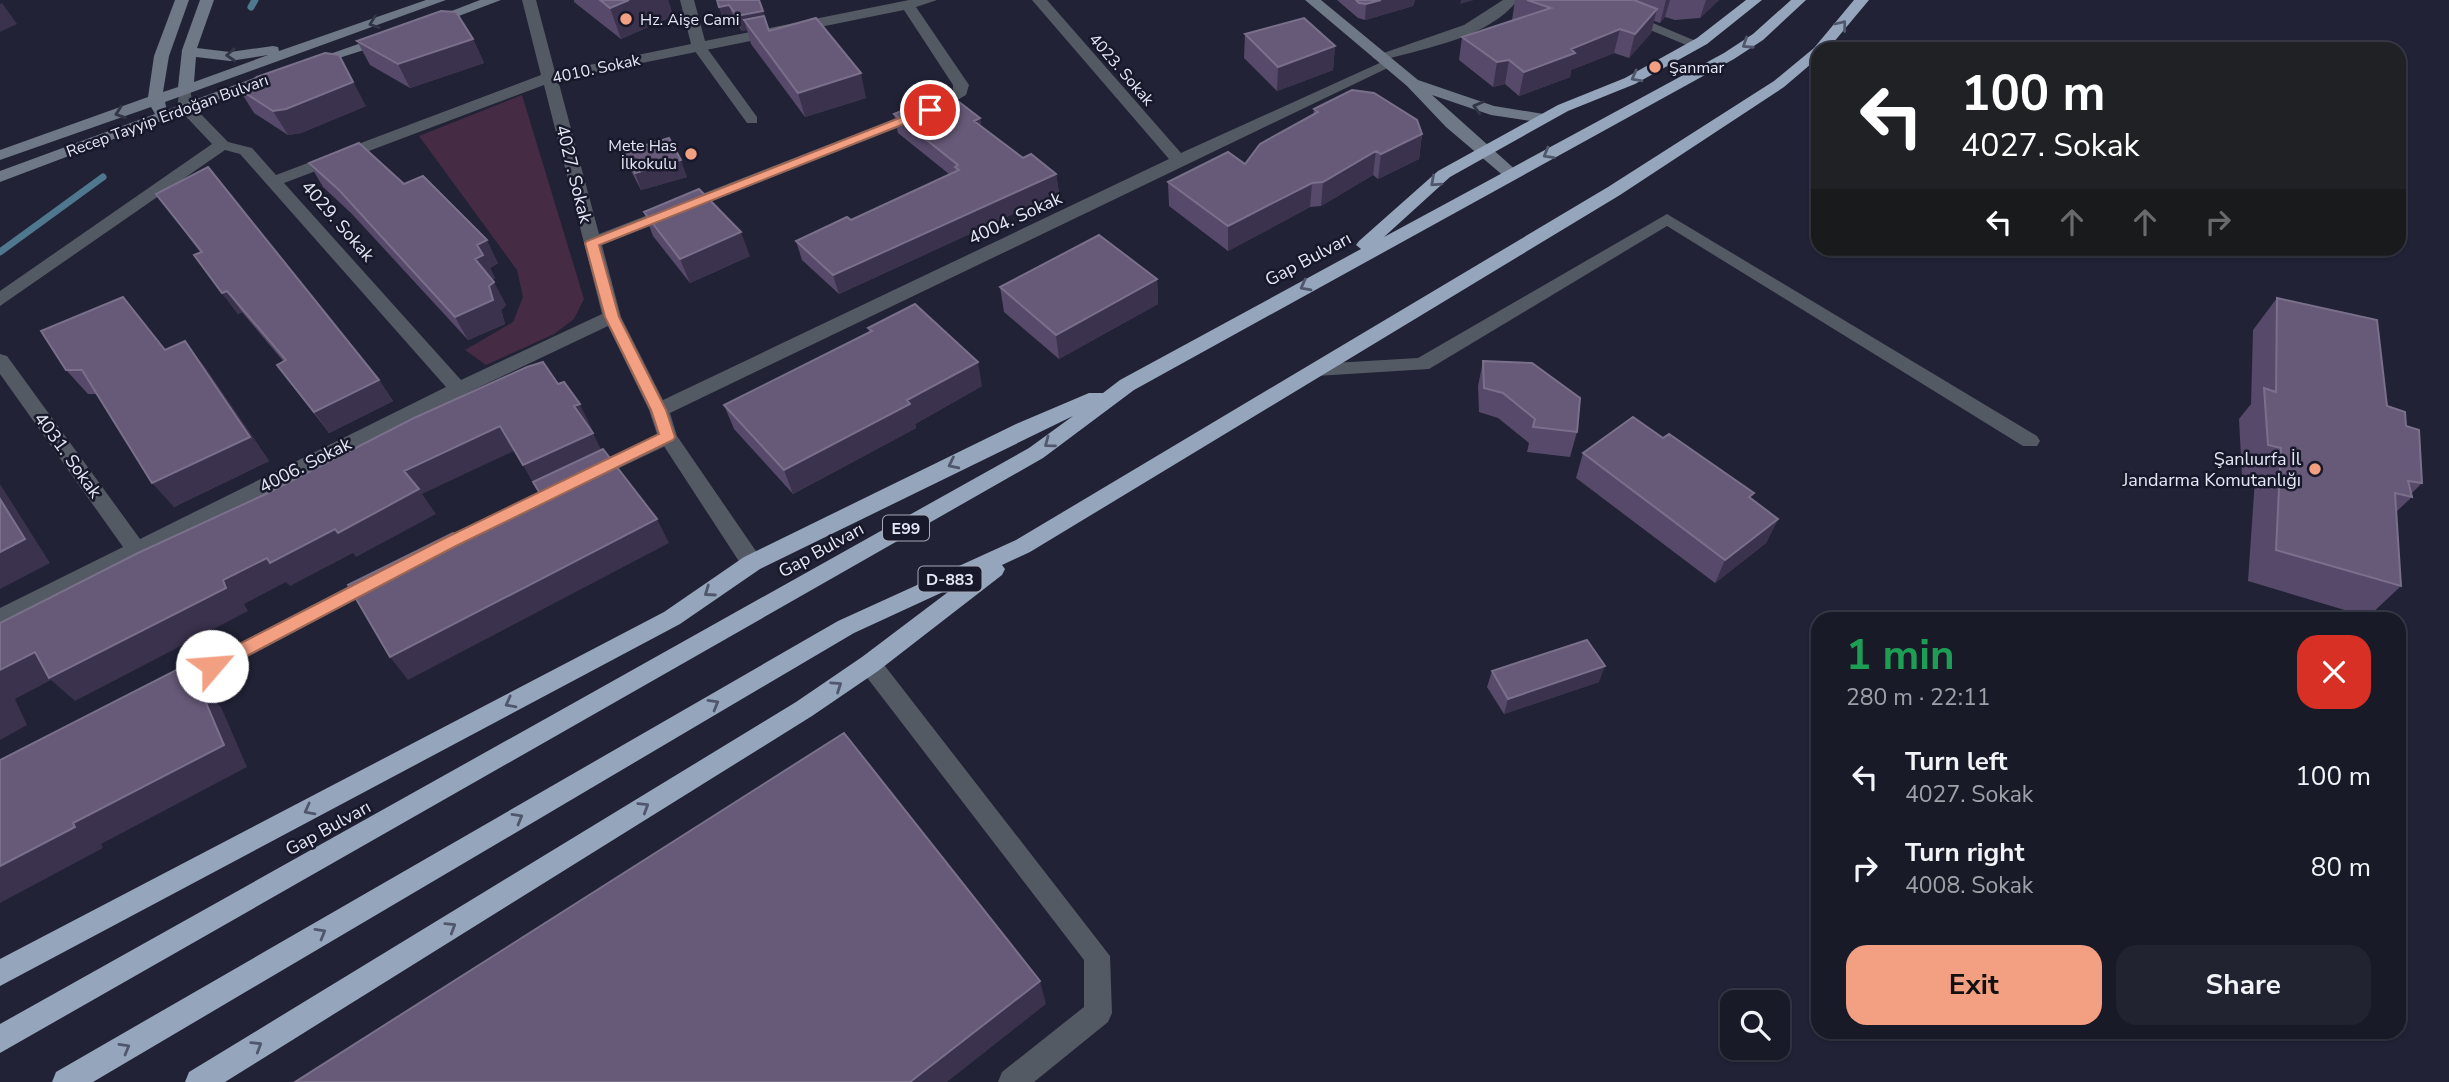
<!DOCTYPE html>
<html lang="en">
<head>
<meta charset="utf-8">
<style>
  :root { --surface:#191a28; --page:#222330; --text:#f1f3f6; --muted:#9fa1a8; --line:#373845; --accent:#f39f82 }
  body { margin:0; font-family:"Nunito Sans",sans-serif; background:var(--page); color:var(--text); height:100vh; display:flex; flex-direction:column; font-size:26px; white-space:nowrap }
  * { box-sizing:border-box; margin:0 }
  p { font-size:23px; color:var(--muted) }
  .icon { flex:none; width:38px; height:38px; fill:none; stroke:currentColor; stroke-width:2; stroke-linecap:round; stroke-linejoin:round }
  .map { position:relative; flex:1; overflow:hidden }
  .drawer { position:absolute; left:1811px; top:612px; width:595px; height:427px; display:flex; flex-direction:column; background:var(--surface); border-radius:21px; box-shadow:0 2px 5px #0004,0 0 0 2px var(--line) }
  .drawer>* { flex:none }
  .hud { position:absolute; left:1811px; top:42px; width:595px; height:214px; border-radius:21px; box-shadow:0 2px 5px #0004,0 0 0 2px var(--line); background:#202124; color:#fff; overflow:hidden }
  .tools { position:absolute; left:1720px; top:990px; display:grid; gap:14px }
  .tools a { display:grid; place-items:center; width:70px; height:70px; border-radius:14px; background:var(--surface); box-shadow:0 2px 5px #0004,0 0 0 2px var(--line); font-size:35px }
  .pin { position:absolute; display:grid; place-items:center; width:60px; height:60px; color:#fff; margin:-30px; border:4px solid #fff; border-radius:50%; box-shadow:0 2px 7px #0007 }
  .me { position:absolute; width:77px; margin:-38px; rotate:63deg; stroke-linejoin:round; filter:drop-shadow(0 0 5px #0008) }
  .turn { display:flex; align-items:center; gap:24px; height:147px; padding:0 35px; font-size:32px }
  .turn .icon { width:91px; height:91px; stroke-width:2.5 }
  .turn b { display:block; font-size:49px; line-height:60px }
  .lanes { display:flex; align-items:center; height:66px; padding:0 35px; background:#0003; justify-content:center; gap:35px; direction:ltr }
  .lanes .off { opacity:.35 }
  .round { display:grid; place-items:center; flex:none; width:74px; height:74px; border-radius:21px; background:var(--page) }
  .overview { display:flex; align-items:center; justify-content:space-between; height:119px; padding:0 35px }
  h1 { font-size:42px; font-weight:700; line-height:52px; color:#1e9e55 }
  .action { display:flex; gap:14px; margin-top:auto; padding:14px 35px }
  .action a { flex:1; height:80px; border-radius:21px; background:var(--accent); color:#111; font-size:28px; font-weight:700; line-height:80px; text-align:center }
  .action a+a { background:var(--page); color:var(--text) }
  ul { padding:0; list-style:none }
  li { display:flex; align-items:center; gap:21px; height:91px; padding:0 35px }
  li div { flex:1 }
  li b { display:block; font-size:26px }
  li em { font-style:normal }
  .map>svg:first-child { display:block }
  .green { fill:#452b44 }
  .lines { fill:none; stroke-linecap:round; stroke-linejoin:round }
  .stream { stroke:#4f788f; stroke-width:7 }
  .lane { fill:#545a63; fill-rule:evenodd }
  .street { fill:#545a63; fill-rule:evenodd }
  .secondary { fill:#6e7886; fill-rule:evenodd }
  .highway { fill:#95a5bb; fill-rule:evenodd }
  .wall { fill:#574969 }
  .shaded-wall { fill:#3b324e }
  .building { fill:#665a78; stroke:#7a708b; stroke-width:2 }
  .oneway { stroke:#323546 }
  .oneway2 { stroke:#50576c }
  .route { fill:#f39f82; stroke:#9e6754; stroke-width:2 }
  .poi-dot { fill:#f39f82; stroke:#18182b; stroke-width:2.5 }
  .labels { text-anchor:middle; stroke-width:5; stroke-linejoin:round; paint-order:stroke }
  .far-poi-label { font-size:16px; fill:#e6e7f5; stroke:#18182b; text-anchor:start }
  .far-street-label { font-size:16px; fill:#e6e7f5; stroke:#18182b }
  .shield { fill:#18182b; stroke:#a8a9b8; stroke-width:2 }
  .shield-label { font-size:16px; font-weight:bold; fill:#e6e7f5 }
  .street-label { font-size:18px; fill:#e6e7f5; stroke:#18182b }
  .poi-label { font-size:18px; fill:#e6e7f5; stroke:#18182b; text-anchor:end }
</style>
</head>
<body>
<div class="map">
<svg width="2449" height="1082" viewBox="0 0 2449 1082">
  <rect width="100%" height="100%" fill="#212236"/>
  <!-- green -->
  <path class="green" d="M522,95L584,299L574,319L554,334L486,365L465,350L513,322L523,297L517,270L419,136Z"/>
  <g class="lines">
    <!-- stream -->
    <path class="stream" d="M251,7L255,0
      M0,252L103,177"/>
    <!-- lane -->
    <path class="lane" d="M699,43L704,44L757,117V123H747L692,47Z
      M668,431L674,432L677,437L674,442L596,479L589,481L580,474L582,469Z
      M374,573L381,576L384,581L381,586L182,692L175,695L168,692L165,686L168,680Z"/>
    <!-- street -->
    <path class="street" d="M522,0H536L555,72L691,44L680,0H694L705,41L909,0H937L916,7L969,85L966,95L935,113L602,245L621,317L663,400L1169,159L1032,0H1047L1181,153L1384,61L1389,60L1396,64L670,413L677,436L760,557L763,563L760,569H744L658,437L649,410L608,326L465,394L0,627V608L123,547L0,374V354L7,356L140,539L446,387L240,154L225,150L0,306V291L212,144L177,107L180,89H190L193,106L228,142L252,148L276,175L541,75ZM904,10L953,85V90L925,107L599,234L558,80ZM544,85L602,314L461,380L284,183Z
      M1503,0H1518C1488,38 1428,47 1384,60L1379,61L1372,57L1464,25Z
      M1578,0H1598L1703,44L1701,47H1691Z
      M1667,214L2037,436L2040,441L2037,446H2023L1667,226L1429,369L1316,376L1307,370L1316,364L1418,358Z
      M870,655L878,657L1110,956L1112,1013L1108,1022L1034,1082H998L1002,1072L1084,1007V960L862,671L859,664L862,657Z"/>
    <!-- secondary -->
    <path class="secondary" d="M175,0H189L169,56L163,92L178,87L182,50L200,0H214L197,48L230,52L273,46L278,47L279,51L426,0H446L165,102L167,110L262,75H272L275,78L0,182V171L155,114L151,107L0,160V150L148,97L154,56ZM268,55L194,82L196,57L230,61Z
      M480,0H501L435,25L423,22Z
      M1305,0H1321L1418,80L1494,106L1550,115L1553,118L1545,123L1491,115L1432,95L1518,172V178H1506L1446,127L1407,86Z
      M387,34L394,38L392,41L311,67L304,63Z"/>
    <!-- highway -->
    <path class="highway" d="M1746,0H1762L1707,44L1635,84L1568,111L1450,177L1384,237L1724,53L1753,34L1791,0H1806L1763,40L1734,59L1134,390L1043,458L0,1053V1024L1029,448L1073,416L760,569L680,624L0,986V959L664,612L744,557L1016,424L1089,393H1103L1120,380L1361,249L1356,245L1359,241L1438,171L1558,105L1625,78L1697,38Z
      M1854,0H1869L1828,49H1818V58L1784,87L1620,195L1030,552L1002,565L1005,569L1002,575L878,671L812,716L225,1082H185L189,1072L796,702L862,657L956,586L854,633L93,1082H52L56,1072L838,621L1016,540L1608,187L1774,81L1814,48Z"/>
  </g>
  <!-- wall -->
  <path class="wall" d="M574,0H668L673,16L621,39L574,2Z
    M717,0H759L769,31L866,98L805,117L751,44L747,30L742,31L734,20L724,22Z
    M1337,0H1415L1413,6L1365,20L1358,18Z
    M1515,0H1719L1700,18L1675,20L1665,17L1660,23L1654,21L1651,33L1629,58L1614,53L1571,70L1570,77L1519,96L1505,84L1493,87L1459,60L1462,37L1512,20Z
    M1245,34L1335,46L1333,70L1277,91L1244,58Z
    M473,39L484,63L410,88L370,65L357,41Z
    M239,89L366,106L301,133L288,135L254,113Z
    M1314,109L1422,134L1419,159L1378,179L1373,175L1321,206L1310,207L1228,251L1169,206L1168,182L1245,164L1313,115Z
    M894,114L980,118L981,126L1023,158L1056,174L1059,193L839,294L802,260L796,241L851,220L949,174L898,133Z
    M623,152L687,177L641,190L630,169Z
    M309,163L404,184L498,263L490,268L495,278L492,280L506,305L501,310L505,324L468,340L352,214L323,187Z
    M156,194L379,380L393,401L329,433L277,365L284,362L242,312L238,314L209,276L194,255L200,252Z
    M644,212L750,256L690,283L653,236Z
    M1157,279L1158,304L1059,359L1004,312L1000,287Z
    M2277,298L2387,406L2406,426L2422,483L2411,494L2412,497L2396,512L2401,586L2368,617L2248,581L2255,479L2242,476L2239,419L2251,404L2253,330Z
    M868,328L982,386L915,424L916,428L793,494L734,429L724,405L870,332Z
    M165,350L204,366L269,461L174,507L97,394H88L66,370Z
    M1483,361L1577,432L1570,457L1527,452L1529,443L1498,418L1479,412L1478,386Z
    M1583,453L1751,499L1778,519L1766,543L1715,583L1576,478Z
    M1492,671L1599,682L1504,714L1487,687Z"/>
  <!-- shaded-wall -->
  <path class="shaded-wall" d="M629,0H668L673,16L621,39L610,8Z
    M1381,0H1415L1413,6L1365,20L1366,4Z
    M1461,0H1474L1460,4Z
    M1666,0H1670L1665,17L1660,23Z
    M1706,0H1719L1700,18Z
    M2,3L17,24L0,32V4Z
    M729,5L734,20L724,22L719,7Z
    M1657,9L1651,33L1629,58L1635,34Z
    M763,11L767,26L744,20L747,30L742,31L737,16Z
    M1620,29L1614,53L1571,70L1570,77L1519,96L1524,72L1571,49Z
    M473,39L484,63L410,88L398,64Z
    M1335,46L1333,70L1277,91L1278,67Z
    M339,55L366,106L301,133L288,135L273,111Z
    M1509,60L1505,84L1493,87L1497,62Z
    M861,73L866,98L805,117L798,93Z
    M980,118L983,137L974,121Z
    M1422,134L1419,159L1378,179L1381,154Z
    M1376,151L1373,175L1321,206L1323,182Z
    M681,160L687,177L641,190L635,173Z
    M1056,174L1059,193L839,294L833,275Z
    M1312,183L1310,207L1228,251V226Z
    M741,232L750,256L690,283L680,259Z
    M487,240L498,263L490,268L495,278L487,283L475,259L477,245Z
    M1157,279L1158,304L1059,359L1056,335Z
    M494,282L506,305L501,310L505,324L468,340L455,317Z
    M227,291L242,312L238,314L222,293Z
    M185,341L204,366L269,461L174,507L152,483Z
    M978,362L982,386L915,424L916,428L793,494L784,470L907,400Z
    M379,380L393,401L329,433L314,412Z
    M580,404L592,429L587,431L574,406Z
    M500,426L514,451L422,494L436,514L356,557L338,533L404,471Z
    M593,433L605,458L537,490L523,465Z
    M0,484L50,563L0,589Z
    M657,519L669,543L408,680L390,657Z
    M1778,519L1766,543L1715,583L1725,560Z
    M335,529L353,553L290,586L286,582L244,604L248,611L75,701L51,680L15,699L27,725L0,740V670L35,652L223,580L267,558Z
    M186,665L209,688L215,701L221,707L247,767L101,844L103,848L0,903V866L73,823L195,685Z
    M1605,666L1599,682L1504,714L1508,699Z
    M1040,981L1046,1004L947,1082H910Z"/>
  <!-- building -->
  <path class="building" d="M600,0H629L610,8Z
    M717,0H759L763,11L737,16L729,5L719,7Z
    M1356,0H1381L1366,4L1359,3Z
    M1527,0H1634L1657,9L1635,34L1620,29L1571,49L1575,53L1524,72L1509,60L1497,62L1462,37L1551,8Z
    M441,11L456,12L473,39L398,64L357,41Z
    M764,16L769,31L816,18L861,73L798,93L744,20Z
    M1304,18L1335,46L1278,67L1245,34Z
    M325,53L339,55L353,82L286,109L273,111L239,89L257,77Z
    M1352,90L1374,93L1417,120L1422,134L1381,154L1376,151L1323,182L1312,183L1228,226L1168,182L1228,152L1245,164L1260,144L1318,112L1314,109Z
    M946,92L980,118L974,121L1023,158L1031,154L1056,174L833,275L796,241L847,217L851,220L959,170L955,167L958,165L894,114Z
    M669,138L681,160L635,173L623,152Z
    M359,143L404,184L423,176L487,240L477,245L483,255L475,259L494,282L489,286L493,300L455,317L339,190L309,163Z
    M208,167L379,380L314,412L277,365L286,360L227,291L222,293L194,255L202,252L156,194Z
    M699,189L741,232L680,259L644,212Z
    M1099,235L1157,279L1056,335L1000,287Z
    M123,297L165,350L185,341L250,437L152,483L82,370H66L41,331Z
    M2277,298L2377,320L2387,406L2405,412L2406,426L2419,430L2422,483L2408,481L2412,497L2395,493L2401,586L2276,550L2281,448L2268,445L2264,388L2276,392Z
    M915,304L978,362L907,400L910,404L784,470L724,405L872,331L868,328Z
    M1483,361L1532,363L1580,398L1577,432L1533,427L1535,419L1503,393L1484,388Z
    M543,362L558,384L564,382L580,404L574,406L593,433L523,465L500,426L404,471L419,489L338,533L335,529L270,563L267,558L223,580L226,588L49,678L35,652L0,670V623L138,553L268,493L412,419L527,367Z
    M1633,417L1663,438L1669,434L1754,493L1749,497L1778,519L1725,560L1583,453Z
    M603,449L657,519L390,657L348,585L453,533L456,538L541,495L533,482Z
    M0,499L25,539L0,552Z
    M1587,640L1605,666L1508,699L1492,671Z
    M186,665L195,685L198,684L224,745L73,823L75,827L0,866V760Z
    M844,733L1040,981L910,1082H295Z"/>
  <!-- one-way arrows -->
  <defs><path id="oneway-chevron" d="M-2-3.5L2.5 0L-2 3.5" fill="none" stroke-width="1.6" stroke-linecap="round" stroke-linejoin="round" transform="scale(1.75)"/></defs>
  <g class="oneway">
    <use href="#oneway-chevron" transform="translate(374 23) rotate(160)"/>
    <use href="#oneway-chevron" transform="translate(231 55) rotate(177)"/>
    <use href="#oneway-chevron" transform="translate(1478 107) rotate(-165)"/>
    <use href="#oneway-chevron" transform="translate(120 113) rotate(161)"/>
  </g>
  <g class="oneway2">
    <use href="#oneway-chevron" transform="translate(1842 25) rotate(-52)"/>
    <use href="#oneway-chevron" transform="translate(1747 44) rotate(147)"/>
    <use href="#oneway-chevron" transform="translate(1636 77) rotate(152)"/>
    <use href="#oneway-chevron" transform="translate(1548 154) rotate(150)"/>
    <use href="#oneway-chevron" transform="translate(1435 182) rotate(138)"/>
    <use href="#oneway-chevron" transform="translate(1305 286) rotate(152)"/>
    <use href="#oneway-chevron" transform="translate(1049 443) rotate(143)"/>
    <use href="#oneway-chevron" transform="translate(953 464) rotate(154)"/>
    <use href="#oneway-chevron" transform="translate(709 592) rotate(145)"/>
    <use href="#oneway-chevron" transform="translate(837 686) rotate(-34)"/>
    <use href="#oneway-chevron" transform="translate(510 703) rotate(152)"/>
    <use href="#oneway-chevron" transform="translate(714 704) rotate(-30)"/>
    <use href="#oneway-chevron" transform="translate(644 807) rotate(-32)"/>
    <use href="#oneway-chevron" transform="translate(309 810) rotate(152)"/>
    <use href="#oneway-chevron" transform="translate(518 818) rotate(-30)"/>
    <use href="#oneway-chevron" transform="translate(451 927) rotate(-32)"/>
    <use href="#oneway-chevron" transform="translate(321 933) rotate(-30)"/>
    <use href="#oneway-chevron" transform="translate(257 1046) rotate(-32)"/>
    <use href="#oneway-chevron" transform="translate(125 1048) rotate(-30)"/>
  </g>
  <!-- route -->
  <path class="route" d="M930,106L935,110L934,112L599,245L619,317L666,410L675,437L673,440L454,547L218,671H206L204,666L206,661L443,539L659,434L651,410L605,317L585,243L587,241Z"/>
  <!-- markers -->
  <g class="poi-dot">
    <circle cx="626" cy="19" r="7"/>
    <circle cx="1655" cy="67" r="7"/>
    <circle cx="691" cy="154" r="7"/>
    <circle cx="2315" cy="469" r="7"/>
  </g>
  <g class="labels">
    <!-- far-poi labels -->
    <g class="far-poi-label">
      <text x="640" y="25">Hz. Aişe Cami</text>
      <text x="1669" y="73">Şanmar</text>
      <text x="677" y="151" text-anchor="end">Mete Has<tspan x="677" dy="18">İlkokulu</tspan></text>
    </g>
    <!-- far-street labels -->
    <g class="far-street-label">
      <text transform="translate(596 68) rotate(-12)" y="6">4010. Sokak</text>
      <text transform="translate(1122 69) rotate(49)" y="6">4023. Sokak</text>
      <text transform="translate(167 115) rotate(-20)" y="6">Recep Tayyip Erdoğan Bulvarı</text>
    </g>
    <!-- shield labels -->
    <g class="shield">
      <rect x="883" y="515.5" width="46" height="25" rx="5"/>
      <rect x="918.5" y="566.5" width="63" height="25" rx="5"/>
    </g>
    <g class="shield-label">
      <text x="906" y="534">E99</text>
      <text x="950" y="585">D-883</text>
    </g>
    <!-- street labels -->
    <g class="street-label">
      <text transform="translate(574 174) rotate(76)" y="6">4027. Sokak</text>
      <text transform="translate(1015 218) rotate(-25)" y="6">4004. Sokak</text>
      <text transform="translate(338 221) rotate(49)" y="6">4029. Sokak</text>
      <text transform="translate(1308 259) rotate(-28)" y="6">Gap Bulvarı</text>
      <text transform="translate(68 455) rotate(54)" y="6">4031. Sokak</text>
      <text transform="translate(305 465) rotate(-27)" y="6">4006. Sokak</text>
      <text transform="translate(821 550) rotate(-29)" y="6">Gap Bulvarı</text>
      <text transform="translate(328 828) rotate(-29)" y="6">Gap Bulvarı</text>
    </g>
    <!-- poi labels -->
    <g class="poi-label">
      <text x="2301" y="465">Şanlıurfa İl<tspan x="2301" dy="21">Jandarma Komutanlığı</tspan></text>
    </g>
  </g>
</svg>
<div class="tools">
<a><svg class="icon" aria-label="search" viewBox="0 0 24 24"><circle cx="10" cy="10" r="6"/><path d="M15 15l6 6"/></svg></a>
</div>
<div class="pin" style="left:930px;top:110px;background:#d93025"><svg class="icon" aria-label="arrive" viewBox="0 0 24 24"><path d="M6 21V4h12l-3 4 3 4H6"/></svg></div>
<svg class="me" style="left:212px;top:666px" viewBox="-20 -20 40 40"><circle r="19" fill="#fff"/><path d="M0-13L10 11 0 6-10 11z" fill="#f39f82"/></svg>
<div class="hud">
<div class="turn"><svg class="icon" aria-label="left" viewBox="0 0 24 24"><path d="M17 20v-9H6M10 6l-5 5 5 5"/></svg><div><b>100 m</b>4027. Sokak</div></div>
<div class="lanes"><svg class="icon" aria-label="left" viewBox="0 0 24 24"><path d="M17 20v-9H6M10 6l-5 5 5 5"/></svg><svg class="icon off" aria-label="ahead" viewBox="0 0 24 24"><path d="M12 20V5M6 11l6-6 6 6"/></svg><svg class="icon off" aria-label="ahead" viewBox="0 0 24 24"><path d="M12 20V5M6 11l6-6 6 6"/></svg><svg class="icon off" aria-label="right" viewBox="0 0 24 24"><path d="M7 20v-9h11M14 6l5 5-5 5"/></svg></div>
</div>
<section class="drawer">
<div class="overview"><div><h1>1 min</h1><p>280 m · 22:11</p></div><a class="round" style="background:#d93025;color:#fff"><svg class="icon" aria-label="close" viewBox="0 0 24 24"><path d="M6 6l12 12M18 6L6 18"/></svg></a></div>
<ul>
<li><svg class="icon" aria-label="left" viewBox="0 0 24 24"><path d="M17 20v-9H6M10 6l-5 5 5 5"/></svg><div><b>Turn left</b><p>4027. Sokak</p></div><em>100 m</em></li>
<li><svg class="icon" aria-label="right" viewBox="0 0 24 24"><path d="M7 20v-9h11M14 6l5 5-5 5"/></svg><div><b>Turn right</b><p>4008. Sokak</p></div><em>80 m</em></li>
</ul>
<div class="action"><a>Exit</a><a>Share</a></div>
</section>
</div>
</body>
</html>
